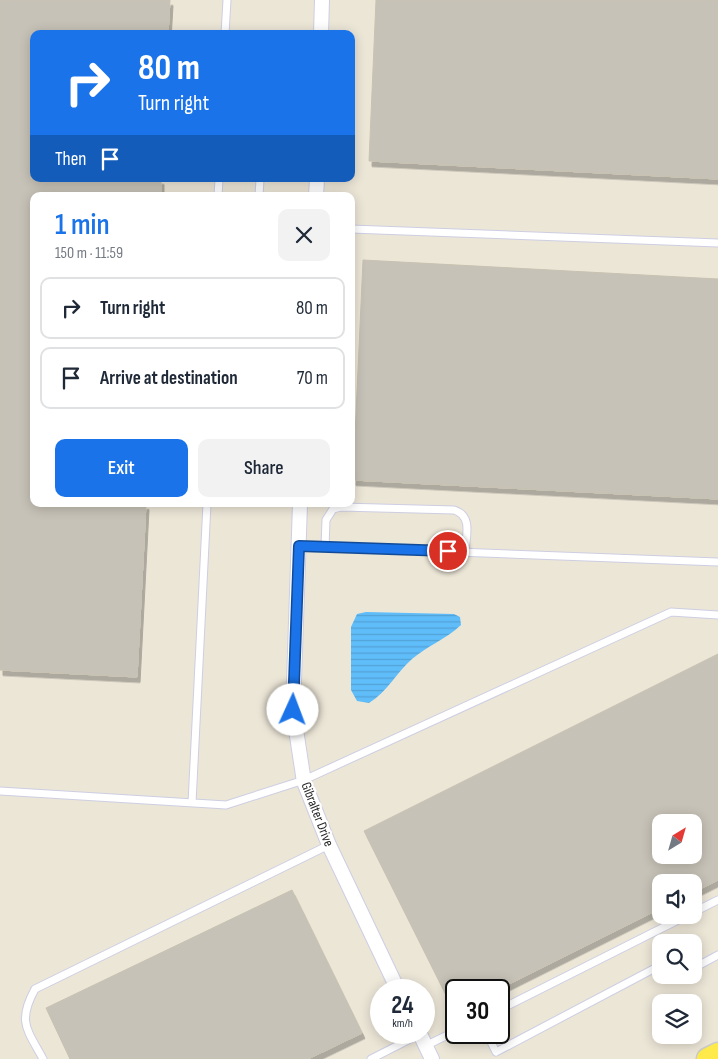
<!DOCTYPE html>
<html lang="en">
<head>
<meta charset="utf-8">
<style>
  :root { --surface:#fff; --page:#f2f2f3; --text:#1f2937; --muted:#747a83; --line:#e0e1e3; --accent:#1a73e8 }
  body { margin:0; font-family:"Sofia Sans Condensed",sans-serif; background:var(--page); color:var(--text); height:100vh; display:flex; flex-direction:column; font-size:19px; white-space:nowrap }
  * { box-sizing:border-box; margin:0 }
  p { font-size:16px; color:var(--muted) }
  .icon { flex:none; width:28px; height:28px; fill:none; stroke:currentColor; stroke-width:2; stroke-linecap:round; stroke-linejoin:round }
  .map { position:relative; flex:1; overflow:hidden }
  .drawer { position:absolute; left:30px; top:192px; width:325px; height:315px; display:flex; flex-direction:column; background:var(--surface); border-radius:10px; box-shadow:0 2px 12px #0003 }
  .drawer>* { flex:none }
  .hud { position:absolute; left:30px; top:30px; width:325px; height:152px; border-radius:10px; box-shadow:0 2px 12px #0003; background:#1a73e8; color:#fff; overflow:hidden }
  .needle { width:32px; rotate:37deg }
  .controls { position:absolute; left:652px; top:814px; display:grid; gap:10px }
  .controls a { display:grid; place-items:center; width:50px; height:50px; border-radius:10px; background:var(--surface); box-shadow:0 2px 12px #0003; font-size:25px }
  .speed { position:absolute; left:370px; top:979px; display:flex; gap:10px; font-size:25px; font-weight:700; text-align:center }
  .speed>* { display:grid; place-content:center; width:65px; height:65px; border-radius:50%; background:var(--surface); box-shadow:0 2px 12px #0003; line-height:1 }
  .speed small { font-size:12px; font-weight:400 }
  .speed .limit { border:2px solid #111; border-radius:8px; background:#fff; color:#111 }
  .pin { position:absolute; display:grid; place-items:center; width:42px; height:42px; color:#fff; margin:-21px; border:2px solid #fff; border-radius:50%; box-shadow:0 1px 5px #0007 }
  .me { position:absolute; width:55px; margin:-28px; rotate:2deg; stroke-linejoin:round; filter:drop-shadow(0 0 4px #0008) }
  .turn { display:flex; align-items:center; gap:18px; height:105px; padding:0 25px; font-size:22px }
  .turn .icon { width:65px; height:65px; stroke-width:2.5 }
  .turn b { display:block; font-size:35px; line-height:42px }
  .then { display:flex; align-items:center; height:48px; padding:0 25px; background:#0003; gap:10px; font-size:19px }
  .round { display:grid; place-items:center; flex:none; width:52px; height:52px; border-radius:10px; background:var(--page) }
  .headline { display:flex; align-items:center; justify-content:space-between; height:85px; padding:0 25px }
  h1 { font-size:30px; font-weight:600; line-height:38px; color:var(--accent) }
  .action { display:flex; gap:10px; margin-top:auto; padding:10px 25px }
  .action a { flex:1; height:58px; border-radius:10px; background:var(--accent); color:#fff; font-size:20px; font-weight:600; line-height:58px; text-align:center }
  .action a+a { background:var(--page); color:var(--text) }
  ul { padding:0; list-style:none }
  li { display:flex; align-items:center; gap:15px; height:62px; margin:0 10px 8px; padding:0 15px; border:2px solid var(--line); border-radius:10px }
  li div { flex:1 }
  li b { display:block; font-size:19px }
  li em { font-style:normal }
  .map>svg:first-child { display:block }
  .water { fill:url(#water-rules) }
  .building { fill:#c7c2b7; stroke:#c7c2b1; fill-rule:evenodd; filter:url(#shadow) }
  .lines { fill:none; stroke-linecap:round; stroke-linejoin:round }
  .service-casing { stroke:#cdcee3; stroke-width:9 }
  .minor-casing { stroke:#cdcee3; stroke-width:16 }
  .primary-casing { stroke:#cbcbcb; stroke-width:25 }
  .service { stroke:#fff; stroke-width:7 }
  .minor { stroke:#fff; stroke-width:14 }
  .primary { stroke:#feeb4b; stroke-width:22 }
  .route-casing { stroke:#114b97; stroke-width:12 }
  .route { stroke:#1a73e8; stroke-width:9 }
  .labels { text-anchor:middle; stroke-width:4.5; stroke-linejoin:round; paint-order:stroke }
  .street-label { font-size:14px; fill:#282828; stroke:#fff }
</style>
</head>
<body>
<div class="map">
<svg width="718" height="1059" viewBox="0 0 718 1059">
  <defs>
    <pattern id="water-rules" width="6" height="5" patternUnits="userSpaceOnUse" patternTransform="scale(1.25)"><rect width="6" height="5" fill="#5fbdfa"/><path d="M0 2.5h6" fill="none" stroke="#53a2d6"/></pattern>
    <filter id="shadow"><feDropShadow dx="3" dy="5.5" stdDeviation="0" flood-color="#0004"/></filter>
  </defs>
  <rect width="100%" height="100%" fill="#ece6d7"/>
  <!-- water -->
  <path class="water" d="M366,612L454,614L460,617L461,625C446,639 427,646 412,659C396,673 387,692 369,703L357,701L351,690V627L357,614Z"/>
  <!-- building -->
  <path class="building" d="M0,0H170L168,34H34V179H161V196H34V504H146L137,677L0,670Z
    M376,0H718V179L369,161Z
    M363,260L718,279V499L353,480Z
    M718,654V880L694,892V882H661V908L497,990H456V1015L364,831ZM661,822H694V855H661Z
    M292,890L362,1033L308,1059H70L46,1008Z"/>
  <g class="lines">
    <defs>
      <path id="service" d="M225,34L227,0
        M218,196L219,179
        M259,196L260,179
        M351,229L718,243
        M299,546L718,562
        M325,547L326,520L333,509L341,507L454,510C473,516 466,536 465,552
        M0,791L226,805L304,780L671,612L718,615
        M192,803L207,504
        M694,912L718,900
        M694,968L718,955
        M499,1010L688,915
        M486,1032L496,1052L661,965
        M425,1046L456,1031
        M43,1059C27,1029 17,1022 35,989L329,845
        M371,1059L420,1034"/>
      <path id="minor" d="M321,34L322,0
        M316,196L317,179
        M300,504L293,710L304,782L329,845L398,990
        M419,1032L432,1059"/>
      <path id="primary" d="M708,1059L718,1054"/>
    </defs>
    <!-- service casing -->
    <use href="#service" class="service-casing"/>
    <!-- minor casing -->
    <use href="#minor" class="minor-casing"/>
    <!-- primary casing -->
    <use href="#primary" class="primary-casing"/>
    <!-- service -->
    <use href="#service" class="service"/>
    <!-- minor -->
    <use href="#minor" class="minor"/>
    <!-- primary -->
    <use href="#primary" class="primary"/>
  </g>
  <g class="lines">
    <defs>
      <path id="route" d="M293,710L299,546L448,551"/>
    </defs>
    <!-- route casing -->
    <use href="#route" class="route-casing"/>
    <!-- route -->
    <use href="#route" class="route"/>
  </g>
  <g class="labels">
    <!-- street labels -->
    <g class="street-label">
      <text transform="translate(318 814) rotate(69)" y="5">Gibralter Drive</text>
    </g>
  </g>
</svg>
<div class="controls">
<a><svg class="needle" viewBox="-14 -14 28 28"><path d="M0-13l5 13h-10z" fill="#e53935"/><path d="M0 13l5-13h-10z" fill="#747a83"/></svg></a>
<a><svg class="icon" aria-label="sound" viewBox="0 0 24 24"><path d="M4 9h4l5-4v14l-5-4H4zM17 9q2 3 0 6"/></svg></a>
<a><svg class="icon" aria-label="search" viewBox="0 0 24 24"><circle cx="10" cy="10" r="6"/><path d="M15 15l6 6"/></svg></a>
<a><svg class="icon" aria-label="layers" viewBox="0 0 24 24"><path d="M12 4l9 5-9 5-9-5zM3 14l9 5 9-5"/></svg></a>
</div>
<div class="speed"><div>24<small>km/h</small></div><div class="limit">30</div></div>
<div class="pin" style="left:448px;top:551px;background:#d93025"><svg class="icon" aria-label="arrive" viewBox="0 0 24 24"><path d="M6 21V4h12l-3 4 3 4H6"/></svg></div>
<svg class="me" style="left:293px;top:710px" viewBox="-20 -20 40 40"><circle r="19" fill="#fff"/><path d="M0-13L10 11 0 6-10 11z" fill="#1a73e8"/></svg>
<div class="hud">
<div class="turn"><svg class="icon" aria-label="right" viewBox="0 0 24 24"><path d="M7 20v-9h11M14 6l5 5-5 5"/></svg><div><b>80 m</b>Turn right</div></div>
<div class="then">Then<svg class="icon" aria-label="arrive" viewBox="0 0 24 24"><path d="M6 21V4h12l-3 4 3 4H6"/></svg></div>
</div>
<section class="drawer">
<div class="headline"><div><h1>1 min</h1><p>150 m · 11:59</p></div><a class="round"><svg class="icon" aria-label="close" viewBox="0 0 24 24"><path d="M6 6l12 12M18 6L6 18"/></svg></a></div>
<ul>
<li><svg class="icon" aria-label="right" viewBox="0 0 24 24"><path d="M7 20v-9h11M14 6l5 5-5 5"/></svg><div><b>Turn right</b></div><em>80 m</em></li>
<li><svg class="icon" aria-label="arrive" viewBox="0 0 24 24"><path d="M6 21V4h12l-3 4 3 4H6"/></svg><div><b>Arrive at destination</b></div><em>70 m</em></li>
</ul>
<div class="action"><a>Exit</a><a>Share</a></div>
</section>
</div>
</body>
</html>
